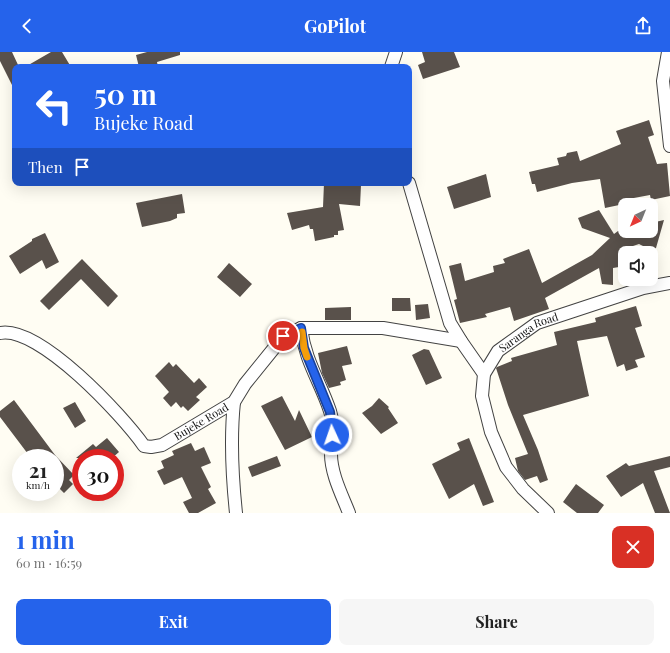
<!DOCTYPE html>
<html lang="en">
<head>
<meta charset="utf-8">
<style>
  :root { --surface:#fff; --page:#f6f6f6; --text:#222; --muted:#767676; --accent:#2563eb }
  body { margin:0; font-family:"Playfair Display",serif; background:var(--page); color:var(--text); height:100vh; display:flex; flex-direction:column; font-size:15px; white-space:nowrap }
  * { box-sizing:border-box; margin:0 }
  p { font-size:13px; color:var(--muted) }
  .icon { flex:none; width:22px; height:22px; fill:none; stroke:currentColor; stroke-width:2; stroke-linecap:round; stroke-linejoin:round }
  .map { position:relative; height:461px; overflow:hidden }
  .panel { display:flex; flex-direction:column; background:var(--surface); flex:1 }
  .panel>* { flex:none }
  .banner { position:absolute; left:12px; top:12px; width:400px; height:122px; border-radius:8px; box-shadow:0 4px 16px #0002; background:#2563eb; color:#fff; overflow:hidden }
  .needle { width:26px; rotate:223deg }
  .buttons { position:absolute; left:618px; top:146px; display:grid; gap:8px }
  .buttons a { display:grid; place-items:center; width:40px; height:40px; border-radius:8px; background:var(--surface); box-shadow:0 4px 16px #0002; font-size:20px }
  .speed { position:absolute; left:12px; top:397px; display:flex; gap:8px; font-size:20px; font-weight:700; text-align:center }
  .speed>* { display:grid; place-content:center; width:52px; height:52px; border-radius:50%; background:var(--surface); box-shadow:0 4px 16px #0002; line-height:1 }
  .speed small { font-size:10px; font-weight:400 }
  .speed .limit { border:6px solid #d22; background:#fff; color:#111 }
  .pin { position:absolute; display:grid; place-items:center; width:34px; height:34px; color:#fff; margin:-17px; border:2px solid #fff; border-radius:50%; box-shadow:0 1px 4px #0007 }
  .me { position:absolute; width:44px; margin:-22px; rotate:357deg; stroke-linejoin:round; filter:drop-shadow(0 0 3px #0008) }
  .turn { display:flex; align-items:center; gap:14px; height:84px; padding:0 16px; font-size:18px }
  .turn .icon { width:52px; height:52px; stroke-width:2.5 }
  .turn b { display:block; font-size:28px; line-height:34px }
  .then { display:flex; align-items:center; height:38px; padding:0 16px; background:#0003; gap:8px; font-size:15px }
  .round { display:grid; place-items:center; flex:none; width:42px; height:42px; border-radius:8px; background:var(--page) }
  .summary { display:flex; align-items:center; justify-content:space-between; height:68px; padding:0 16px }
  h1 { font-size:24px; font-weight:700; line-height:30px; color:var(--accent) }
  .button { display:flex; gap:8px; margin-top:auto; padding:8px 16px }
  .button a { flex:1; height:46px; border-radius:8px; background:var(--accent); color:#fff; font-size:16px; font-weight:700; line-height:46px; text-align:center }
  .button a+a { background:var(--page); color:var(--text) }
  header { display:flex; justify-content:space-between; align-items:center; height:52px; padding:0 16px; background:var(--accent); color:#fff; font-size:18px; font-weight:700 }
  .map>svg:first-child { display:block }
  .building { fill:#59514b }
  .lines { fill:none; stroke-linecap:round; stroke-linejoin:round }
  .minor-casing { stroke:#434343; stroke-width:14 }
  .minor { stroke:#fff; stroke-width:12 }
  .route-casing { stroke:#184099; stroke-width:10 }
  .route { stroke:#2563eb; stroke-width:7 }
  .slow { stroke:#f59e0b; stroke-width:7 }
  .labels { text-anchor:middle; stroke-width:4; stroke-linejoin:round; paint-order:stroke }
  .street-label { font-size:11px; fill:#101010; stroke:#fff }
</style>
</head>
<body>
<header><svg class="icon" aria-label="back" viewBox="0 0 24 24"><path d="M15 5l-7 7 7 7"/></svg>GoPilot<svg class="icon" aria-label="share" viewBox="0 0 24 24"><path d="M12 15V3M7 8l5-5 5 5M5 13v7h14v-7"/></svg></header>
<div class="map">
<svg width="670" height="461" viewBox="0 0 670 461">
  <rect width="100%" height="100%" fill="#fffdf3"/>
  <!-- building -->
  <path class="building" d="M0,0H12L19,15H15V39L0,9Z
    M51,0H62L71,15H25Z
    M147,0H180V3L157,10L158,15H139L136,3Z
    M422,0H454L460,15L423,27L418,13L425,10Z
    M649,68L654,83L648,85L657,112L667,111L670,144L651,148L650,143L623,148L624,152L605,156L600,127L572,131L537,140L535,132H532L529,120L559,113L557,106L566,104L567,101L577,99L580,109L621,92L616,79Z
    M486,122L491,145L454,157L447,135Z
    M324,131L361,133L360,154L339,152L344,178L338,179V183H334V185L315,189L313,177H310L309,173L292,178L287,161L323,155Z
    M182,142L185,161L177,162V166L170,169L142,175L136,151Z
    M599,158L614,182L618,179H651V171L664,168L654,203L651,202V198L639,192L621,198L625,214L613,216V233L602,232L599,216L545,246L549,257L514,269L510,255L485,262L487,265L460,271L454,248L457,247L449,214L461,211L465,229L494,220L493,214L505,211L503,207L529,197L542,231L592,203L610,186L582,176L578,166Z
    M45,181L59,210L46,217L42,208L20,222L9,204L32,189V187Z
    M82,207L118,244L108,255L81,227L49,258L40,249Z
    M229,211L252,232L240,245L217,225Z
    M392,246H410L411,259H392Z
    M428,252L430,266L416,268L415,253Z
    M636,254L642,274L635,276L645,305L635,308L638,315L626,319L624,312L617,315L607,284L577,289L589,344L523,363L538,398L548,428L540,431L537,424L525,428L518,419L515,406L528,402L508,353L496,316L497,315L512,309L511,306L557,293L554,280L596,270L595,266Z
    M351,255V268H325V256Z
    M347,294L352,312L342,314L346,328L340,330L341,333L329,336L322,321L318,301Z
    M424,297L429,298L442,326L426,333L412,303Z
    M169,310L173,315L176,312L194,331L199,326L207,335L196,345L200,348L188,359L183,354L181,356L176,350L171,355L163,346L169,340L155,324Z
    M282,344L295,369L299,358L312,385L285,398L261,354Z
    M379,346L389,355L388,356L398,371L381,382L362,361L372,354Z
    M14,348L55,403L74,423L69,428L73,432L64,441L55,432V406H31L0,365V359Z
    M75,350L86,369L75,376L63,356Z
    M107,386L119,400L112,406H76L93,392L96,395Z
    M469,386L494,450L483,454L474,432L449,447L432,412L460,398L457,391Z
    M191,391L195,399L204,395L211,411L201,415L211,435L208,437L216,451L198,461H189L183,450L192,446L182,425L164,433L157,419L164,416L161,409L174,403L172,399Z
    M277,404L281,414L252,425L248,415Z
    M670,404V415L654,419L670,461H655L643,431L621,445L606,424L626,411L629,414Z
    M576,432L604,453L598,461H577L563,450Z"/>
  <g class="lines">
    <defs>
      <g id="minor">
        <path d="M668,0L663,29L670,94"/>
        <path d="M391,15L396,0"/>
        <path d="M409,131L450,271L461,289L484,322"/>
        <path d="M301,276C305,309 320,329 330,359C335,374 330,388 331,402C331,422 342,443 349,461"/>
        <path id="s1" d="M0,281C39,273 123,364 144,394L151,395L162,393L234,350L245,332L283,285L301,276H383L461,289"/>
        <path d="M234,350C230,388 232,423 236,461"/>
        <path id="s2" d="M548,461L523,437L506,415L491,380L482,344L484,322L498,299L537,271L643,236L670,231"/>
      </g>
    </defs>
    <!-- minor casing -->
    <use href="#minor" class="minor-casing"/>
    <!-- minor -->
    <use href="#minor" class="minor"/>
  </g>
  <g class="lines">
    <defs>
      <path id="route" d="M283,284L301,276L304,296L330,360L332,383"/>
    </defs>
    <!-- route casing -->
    <use href="#route" class="route-casing"/>
    <!-- route -->
    <use href="#route" class="route"/>
    <!-- slow -->
    <path class="slow" d="M302,280L304,296L307,305"/>
  </g>
  <g class="labels">
    <!-- street labels -->
    <g class="street-label">
      <text dy="4" stroke="none"><textPath href="#s2" startOffset="223">Saranga Road</textPath></text>
      <text dy="4" stroke="none"><textPath href="#s1" startOffset="252">Bujeke Road</textPath></text>
    </g>
  </g>
</svg>
<div class="buttons">
<a><svg class="needle" viewBox="-14 -14 28 28"><path d="M0-13l5 13h-10z" fill="#e53935"/><path d="M0 13l5-13h-10z" fill="#767676"/></svg></a>
<a><svg class="icon" aria-label="sound" viewBox="0 0 24 24"><path d="M4 9h4l5-4v14l-5-4H4zM17 9q2 3 0 6"/></svg></a>
</div>
<div class="speed"><div>21<small>km/h</small></div><div class="limit">30</div></div>
<div class="pin" style="left:283px;top:284px;background:#d93025"><svg class="icon" aria-label="arrive" viewBox="0 0 24 24"><path d="M6 21V4h12l-3 4 3 4H6"/></svg></div>
<svg class="me" style="left:332px;top:383px" viewBox="-20 -20 40 40"><circle r="17" fill="#2563eb" stroke="#fff" stroke-width="3"/><path d="M0-11L8 9 0 5-8 9z" fill="#fff"/></svg>
<div class="banner">
<div class="turn"><svg class="icon" aria-label="left" viewBox="0 0 24 24"><path d="M17 20v-9H6M10 6l-5 5 5 5"/></svg><div><b>50 m</b>Bujeke Road</div></div>
<div class="then">Then<svg class="icon" aria-label="arrive" viewBox="0 0 24 24"><path d="M6 21V4h12l-3 4 3 4H6"/></svg></div>
</div>
</div>
<section class="panel">
<div class="summary"><div><h1>1 min</h1><p>60 m · 16:59</p></div><a class="round" style="background:#d93025;color:#fff"><svg class="icon" aria-label="close" viewBox="0 0 24 24"><path d="M6 6l12 12M18 6L6 18"/></svg></a></div>
<div class="button"><a>Exit</a><a>Share</a></div>
</section>
</body>
</html>
